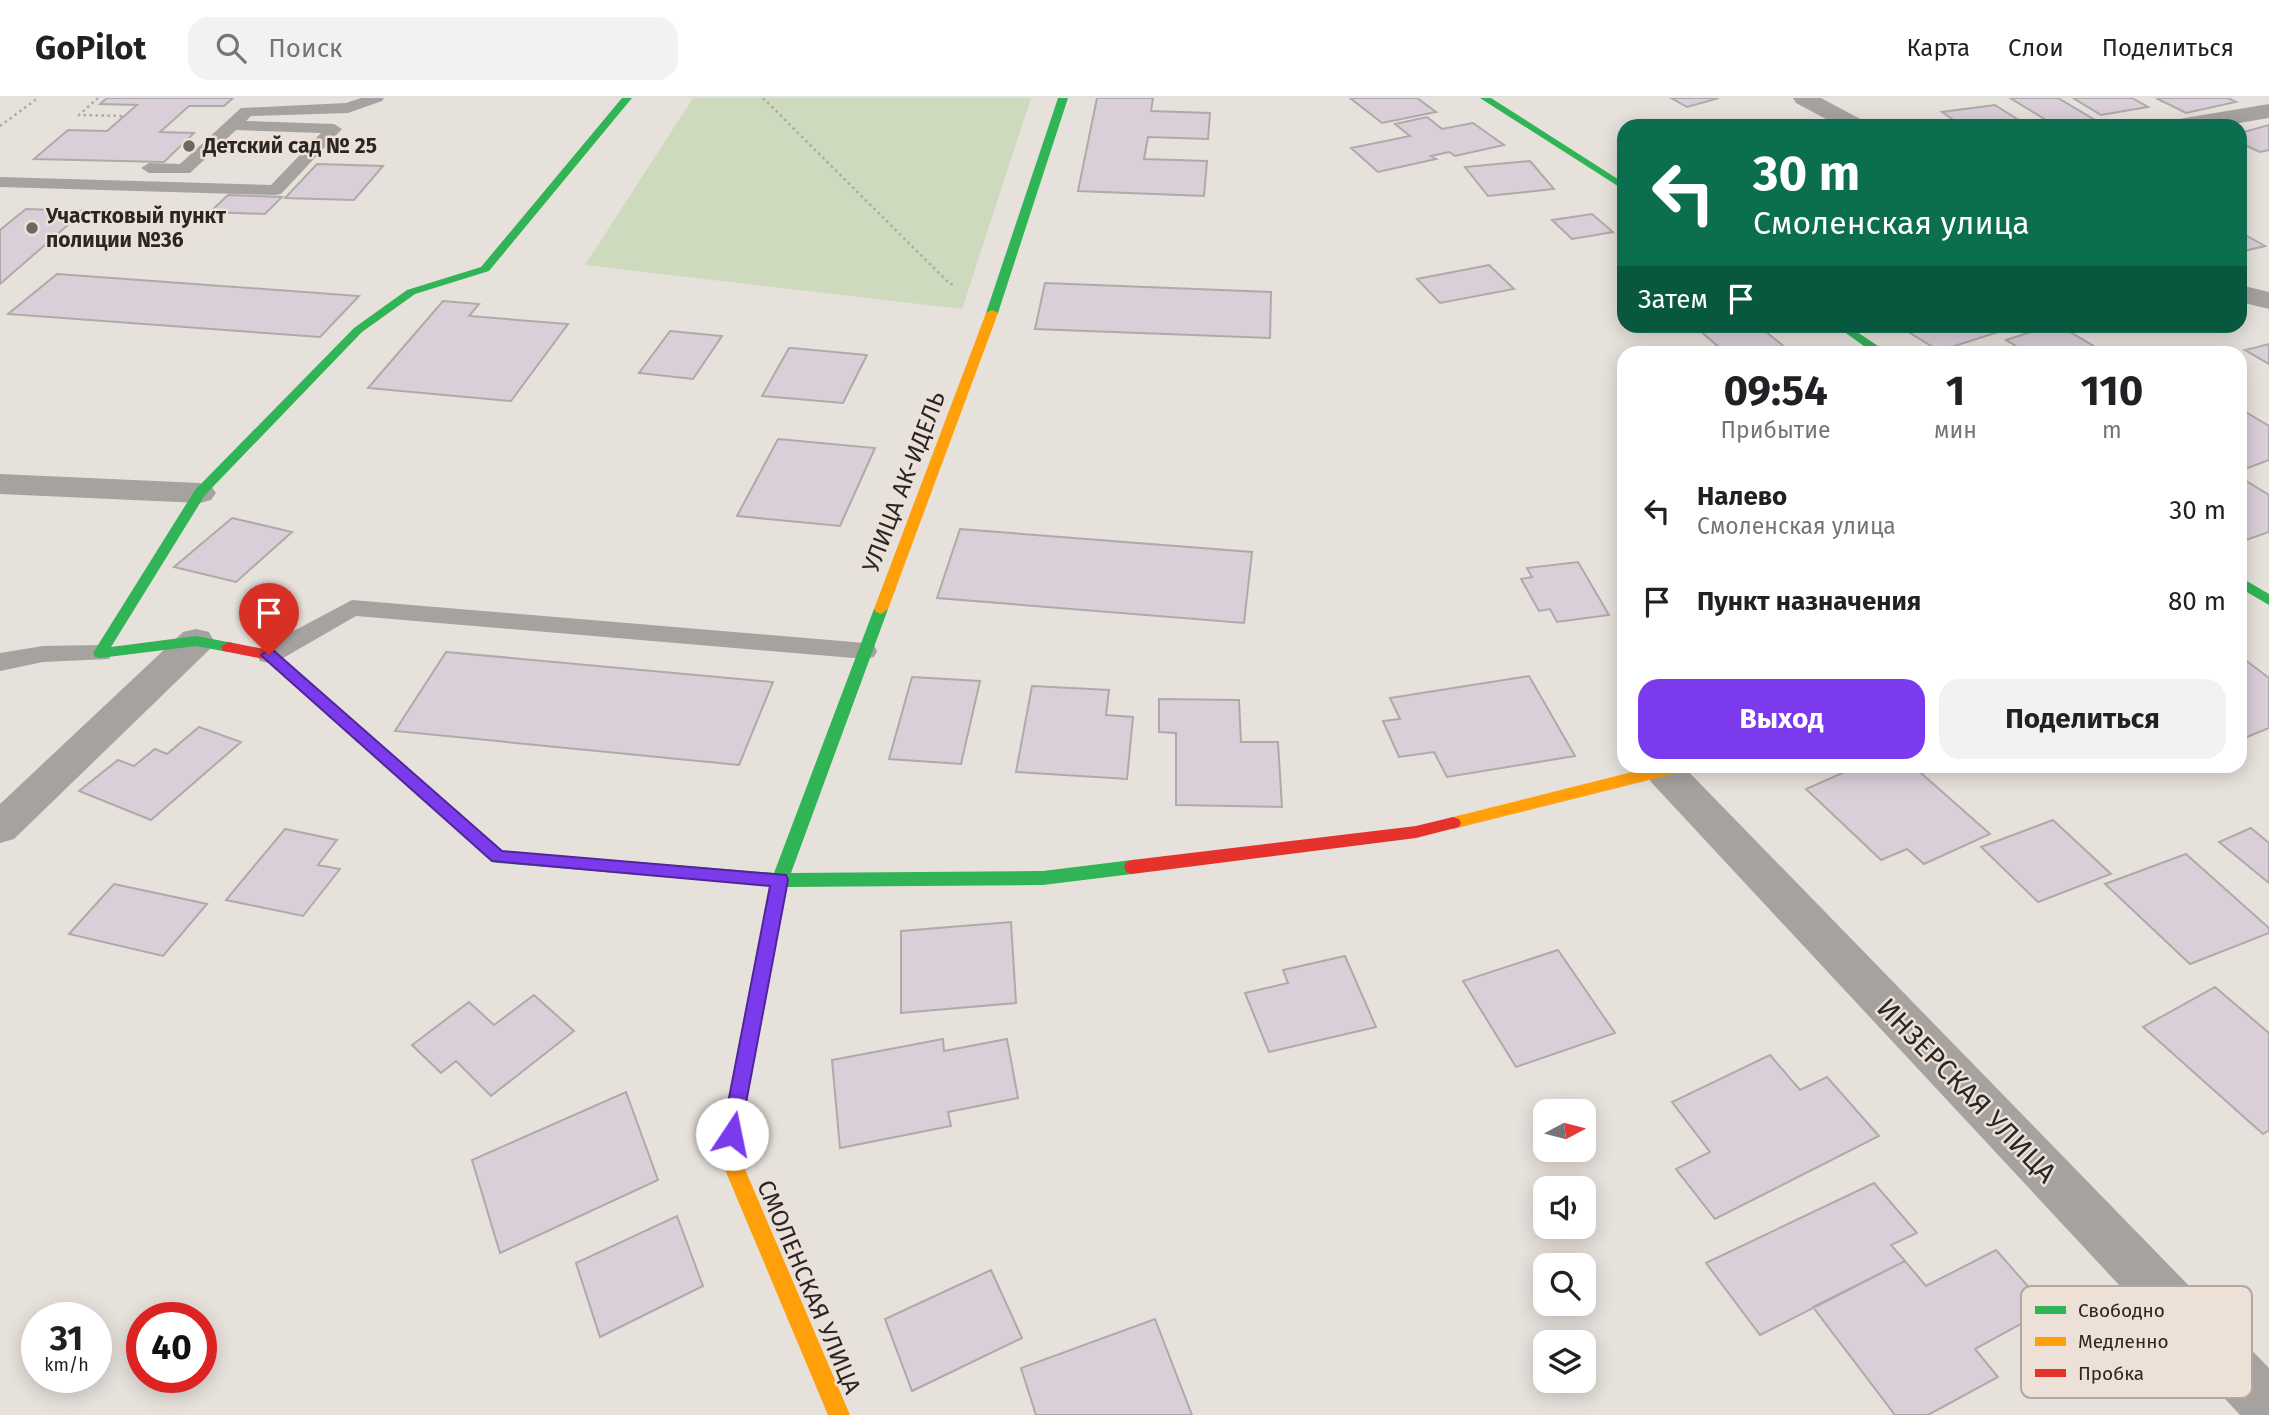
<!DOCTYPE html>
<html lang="ru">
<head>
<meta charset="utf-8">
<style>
  :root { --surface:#fff; --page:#f2f2f2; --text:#202124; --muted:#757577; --line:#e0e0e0; --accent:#7c3aed }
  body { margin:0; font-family:"Fira Sans",sans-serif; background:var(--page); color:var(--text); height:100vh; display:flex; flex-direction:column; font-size:26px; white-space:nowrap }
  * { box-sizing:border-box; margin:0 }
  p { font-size:23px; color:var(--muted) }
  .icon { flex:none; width:38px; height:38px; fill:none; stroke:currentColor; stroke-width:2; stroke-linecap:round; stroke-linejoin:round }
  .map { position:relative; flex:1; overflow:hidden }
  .side { position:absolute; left:1617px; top:248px; width:630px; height:427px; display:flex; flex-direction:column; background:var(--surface); border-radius:21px; box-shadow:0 4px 18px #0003 }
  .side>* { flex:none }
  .hud { position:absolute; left:1617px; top:21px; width:630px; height:214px; border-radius:21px; box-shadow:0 4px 18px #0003; background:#0b6e4f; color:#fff; overflow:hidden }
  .needle { width:46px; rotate:83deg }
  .controls { position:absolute; left:1533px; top:1001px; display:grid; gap:14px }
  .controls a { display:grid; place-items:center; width:63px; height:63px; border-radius:14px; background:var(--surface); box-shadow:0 4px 18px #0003; font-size:35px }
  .speed { position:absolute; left:21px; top:1204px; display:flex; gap:14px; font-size:35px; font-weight:700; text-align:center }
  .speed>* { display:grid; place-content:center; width:91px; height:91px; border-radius:50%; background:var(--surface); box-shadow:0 4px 18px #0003; line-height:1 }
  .speed small { font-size:18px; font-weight:400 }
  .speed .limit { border:10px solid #d22; background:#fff; color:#111 }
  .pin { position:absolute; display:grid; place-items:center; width:60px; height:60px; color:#fff; margin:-72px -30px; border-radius:50% 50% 50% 0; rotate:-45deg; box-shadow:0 0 7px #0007 }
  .pin .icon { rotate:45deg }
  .me { position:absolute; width:77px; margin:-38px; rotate:11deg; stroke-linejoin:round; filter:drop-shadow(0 0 5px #0008) }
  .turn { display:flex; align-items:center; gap:24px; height:147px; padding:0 21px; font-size:32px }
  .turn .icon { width:91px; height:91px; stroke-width:2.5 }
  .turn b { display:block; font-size:49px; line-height:60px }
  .then { display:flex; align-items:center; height:66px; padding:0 21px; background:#0003; gap:14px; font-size:26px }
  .eta { display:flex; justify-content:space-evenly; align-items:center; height:119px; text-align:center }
  .eta b { font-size:42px; font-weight:700; line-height:49px }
  .cta { display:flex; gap:14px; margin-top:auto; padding:14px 21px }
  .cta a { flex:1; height:80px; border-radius:21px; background:var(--accent); color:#fff; font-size:28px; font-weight:700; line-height:80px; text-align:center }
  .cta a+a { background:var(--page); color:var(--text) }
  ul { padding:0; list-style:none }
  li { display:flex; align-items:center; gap:21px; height:91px; padding:0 21px }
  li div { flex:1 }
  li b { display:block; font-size:26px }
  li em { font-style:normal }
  header { display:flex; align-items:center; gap:42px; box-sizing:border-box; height:98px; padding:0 35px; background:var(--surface); border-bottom:2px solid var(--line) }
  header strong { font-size:33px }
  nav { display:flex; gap:38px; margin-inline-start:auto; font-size:24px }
  .search { width:490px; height:63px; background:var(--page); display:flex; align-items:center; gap:18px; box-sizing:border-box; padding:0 24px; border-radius:21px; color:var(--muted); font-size:26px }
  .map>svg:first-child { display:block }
  .green { fill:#cddabd }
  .building { fill:#daced8; stroke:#aeaaa9; stroke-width:2 }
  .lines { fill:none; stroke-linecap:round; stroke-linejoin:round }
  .path { stroke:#aca9a6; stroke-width:2.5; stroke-dasharray:2.5 3.5; stroke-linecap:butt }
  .lane { fill:#a6a2a0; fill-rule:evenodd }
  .street { fill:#a6a2a0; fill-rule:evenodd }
  .fast { fill:#30b455; fill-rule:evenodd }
  .slow { fill:#ff9f0a; fill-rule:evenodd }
  .jam { fill:#e5322d; fill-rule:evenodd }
  .route { fill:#7c3aed; stroke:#51269a; stroke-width:2 }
  .poi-dot { fill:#6d6764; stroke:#ece0d7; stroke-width:2.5 }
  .labels { text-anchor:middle; stroke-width:5; stroke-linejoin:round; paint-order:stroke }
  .far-poi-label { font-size:21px; font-weight:bold; fill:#2b2623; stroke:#ece0d7; text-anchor:start }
  .street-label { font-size:24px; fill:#2b2623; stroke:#ece0d7 }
  .near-street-label { font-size:28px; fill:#2b2623; stroke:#ece0d7 }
  .key { fill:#ece0d7; stroke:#b2a8a1; stroke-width:2 }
  .key-label { font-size:19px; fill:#2b2623 }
</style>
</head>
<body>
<header>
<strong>GoPilot</strong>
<div class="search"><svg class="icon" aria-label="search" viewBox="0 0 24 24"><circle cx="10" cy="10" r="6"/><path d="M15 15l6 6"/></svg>Поиск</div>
<nav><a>Карта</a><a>Слои</a><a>Поделиться</a></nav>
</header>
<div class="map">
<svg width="2269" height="1317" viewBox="0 0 2269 1317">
  <rect width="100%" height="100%" fill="#e7e1dc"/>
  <!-- green -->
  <path class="green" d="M693,0H1031L962,211L585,167Z"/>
  <!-- building -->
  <path class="building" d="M107,0H233L224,8H189L160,34L194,35L164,64L34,61L68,32L107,33L137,7L100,6Z
    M1097,0H1153L1151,13L1210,15L1208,41L1148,39L1144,61L1207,63L1204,98L1078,93Z
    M1350,0H1417L1436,14L1382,25Z
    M1671,0H1719L1687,9Z
    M2010,0H2058L2105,28H2056Z
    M2073,0H2132L2148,9L2101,17Z
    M2156,0H2228L2236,4L2186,15Z
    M1995,7L2028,28H1962L1942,14Z
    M1427,19L1442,31L1473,25L1504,47L1455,58L1449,54L1431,58L1436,61L1378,74L1351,50L1410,38L1395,26Z
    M2269,27V52L2260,54L2240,45V35Z
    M1530,63L1554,91L1488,98L1465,69Z
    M317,66L383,68L354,102L285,100Z
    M228,97L282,99L265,116L210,114Z
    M26,111L84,113L0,186V132Z
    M1592,116L1613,134L1572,141L1552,122Z
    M2240,134L2265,148L2240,154Z
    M1489,167L1514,191L1440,205L1417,181Z
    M57,176L359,198L320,239L8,216Z
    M1045,185L1271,194L1270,240L1035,231Z
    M443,203L479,206L469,218L568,226L511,303L368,290Z
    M1719,228H1759L1793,256H1727L1699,232Z
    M1899,228H2017L1939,253Z
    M2049,228H2060L2107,256H2029L2006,242Z
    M670,233L722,238L693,281L639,275Z
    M2269,246V266L2245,252Z
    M789,250H792L867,257L843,305L762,298Z
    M2244,313L2269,328V362L2248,370L2240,365V315Z
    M778,341L875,350L840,428L737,418Z
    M2243,381L2269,397V434L2240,444V382Z
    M232,420L292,434L236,484L174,469Z
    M960,431L1252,454L1244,525L937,500Z
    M1578,464L1609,517L1557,524L1550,511L1539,513L1521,481L1532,479L1527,470Z
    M446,554L773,584L739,667L395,633Z
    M2240,558L2269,580V630L2247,639L2240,634Z
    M1529,578L1575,658L1447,679L1434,654L1399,659L1383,623L1400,621L1390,600Z
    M912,579L980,583L961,666L889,661Z
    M1032,588L1109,592L1106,617L1133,619L1127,681L1016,674Z
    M1159,601L1239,602L1241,644H1278L1282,709L1176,707V635L1159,634Z
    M199,629L241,644L151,722L79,693L118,662L134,668L155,651L167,656Z
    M1858,668H1913L1990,736L1924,766L1907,751L1881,762L1806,691Z
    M2053,722L2111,776L2038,804L1981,749Z
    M2251,730L2269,745V785L2219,744Z
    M285,731L337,742L318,767L340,771L303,818L226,802Z
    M2186,756L2269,830V835L2190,866L2105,786Z
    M114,786L207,806L163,858L69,836Z
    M1011,824L1016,905L901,915V833Z
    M1558,852L1615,935L1516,969L1463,883Z
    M1345,858L1376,929L1269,954L1245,895L1288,885L1283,872Z
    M2215,889L2269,935V1032L2263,1036L2143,929Z
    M534,897L574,933L491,998L456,963L441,975L412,947L469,904L494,927Z
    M943,941L944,953L1007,941L1018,1000L948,1014L951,1028L840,1050L832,962Z
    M1770,957L1800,992L1827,979L1879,1038L1715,1121L1676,1071L1710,1054L1672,1004Z
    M626,994L658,1082L500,1155L472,1062Z
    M1874,1085L1917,1135L1891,1147L1905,1163L1760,1237L1706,1165Z
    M677,1118L703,1188L600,1239L576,1165Z
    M1996,1152L2048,1211L1975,1251L1998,1279L1928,1317H1895L1813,1209L1905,1163L1926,1188Z
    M991,1172L1022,1240L912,1293L885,1221Z
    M1155,1221L1192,1317H1036L1021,1270Z"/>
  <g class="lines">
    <!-- path -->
    <path class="path" d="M98,0L79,17L124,18
      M763,0L949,185L956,188
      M0,28L38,0"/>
    <!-- lane -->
    <path class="lane" d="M361,0H384L382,3L348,15L251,18L246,23L334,26L342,31L281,96L275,97L0,89V79L271,87L321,35L236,32L190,75H149L141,70L149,65L180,66L241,10L346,5Z
      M352,502L865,545L874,547L877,553L874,559L865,561L356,518L278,563L269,565L260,563L257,557L260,551Z
      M100,547L109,549L112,555L109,561L43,564L0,573V555L43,548Z"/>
    <!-- street -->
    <path class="street" d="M1793,0H1821L1864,23L1868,28H1839L1796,5Z
      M2269,6V20L2221,28H2167L2171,23L2179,21Z
      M2240,187L2269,194V211L2240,204Z
      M0,376L200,385L211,388L216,395L211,402L200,405L0,396Z
      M196,531L209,534L214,543L209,552L14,741L0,745V706L183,534Z
      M1649,668H1683L2269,1270V1317H2240L1651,684L1646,674Z"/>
    <!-- fast -->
    <path class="fast" d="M622,0H632L489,173L415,196L362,234L205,397L111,549L196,538L233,545L235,549L233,553L228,554L196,548L100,560L95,559L93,555L195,392L354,230L407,192L481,169Z
      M1058,0H1068L998,215L988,217L986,215Z
      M1480,0H1491L1624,85V92Z
      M1836,228H1848L1890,256H1875Z
      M2240,479L2269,496V507L2240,490Z
      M881,506L888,511L791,775L1043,773L1132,762L1138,764L1140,769L1138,774L1132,776L1043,787L787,789L749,991L747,997L740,999L733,997L731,991L770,788L498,765L492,764L412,690L414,686H426L502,753L774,775L874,511Z"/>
    <!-- slow -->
    <path class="slow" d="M992,212L998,215L888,511L881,516L876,514L874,511L986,215Z
      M1656,668H1689L1681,674L1453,731L1447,729L1445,725L1447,721L1453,719Z
      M740,983L747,985L749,991L738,1055L850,1317H828L718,1055L731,991L733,985Z"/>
    <!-- jam -->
    <path class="jam" d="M228,544L274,553L426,686L428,690L426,694H414L264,561L223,553L221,549Z
      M1453,719L1459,721L1461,725L1459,729L1416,740L1132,776L1126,774L1124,769L1126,764L1132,762L1416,728Z"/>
  </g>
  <!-- route -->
  <path class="route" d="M269,552L274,553L502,753L786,777L788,782L739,1042L732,1045L725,1042L722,1036L770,788L492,763L264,560L261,557Z"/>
  <!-- markers -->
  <g class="poi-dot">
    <circle cx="189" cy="48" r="7"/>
    <circle cx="32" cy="130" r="7"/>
  </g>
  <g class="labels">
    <!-- far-poi labels -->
    <g class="far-poi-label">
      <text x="203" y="55">Детский сад № 25</text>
      <text x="46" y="125">Участковый пункт<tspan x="46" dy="24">полиции №36</tspan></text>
    </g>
    <!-- street labels -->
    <g class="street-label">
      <text transform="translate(904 384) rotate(-69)" y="8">УЛИЦА АК-ИДЕЛЬ</text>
      <text transform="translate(809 1189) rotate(67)" y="8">СМОЛЕНСКАЯ УЛИЦА</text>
    </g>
    <!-- near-street labels -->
    <g class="near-street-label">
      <text transform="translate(1967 992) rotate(46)" y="10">ИНЗЕРСКАЯ УЛИЦА</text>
    </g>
  </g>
  <!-- legend -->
  <rect x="2021" y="1188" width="231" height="112" rx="10" class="key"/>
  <rect x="2035" y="1208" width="31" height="8" fill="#30b455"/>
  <rect x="2035" y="1239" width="31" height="9" fill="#ff9f0a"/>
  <rect x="2035" y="1271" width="31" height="8" fill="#e5322d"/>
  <g class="key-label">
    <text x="2078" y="1219">Свободно</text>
    <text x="2078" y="1250">Медленно</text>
    <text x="2078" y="1282">Пробка</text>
  </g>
</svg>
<div class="controls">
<a><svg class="needle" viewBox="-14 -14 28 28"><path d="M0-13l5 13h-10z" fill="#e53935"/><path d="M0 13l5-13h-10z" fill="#757577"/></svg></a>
<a><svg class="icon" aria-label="sound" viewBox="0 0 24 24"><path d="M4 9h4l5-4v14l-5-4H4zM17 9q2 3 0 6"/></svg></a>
<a><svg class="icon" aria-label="search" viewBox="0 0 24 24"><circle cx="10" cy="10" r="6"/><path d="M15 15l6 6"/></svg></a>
<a><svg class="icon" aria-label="layers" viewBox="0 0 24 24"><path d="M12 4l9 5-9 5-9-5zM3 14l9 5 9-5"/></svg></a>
</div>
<div class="speed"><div>31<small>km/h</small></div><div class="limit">40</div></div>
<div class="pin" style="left:269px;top:557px;background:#d93025"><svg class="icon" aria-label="arrive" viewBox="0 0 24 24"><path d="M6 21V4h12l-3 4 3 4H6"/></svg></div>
<svg class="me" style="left:732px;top:1036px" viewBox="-20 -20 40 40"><circle r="19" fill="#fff"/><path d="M0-13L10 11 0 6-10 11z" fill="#7c3aed"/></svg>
<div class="hud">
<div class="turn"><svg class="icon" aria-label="left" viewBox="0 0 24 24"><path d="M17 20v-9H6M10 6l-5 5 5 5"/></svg><div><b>30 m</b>Смоленская улица</div></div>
<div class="then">Затем<svg class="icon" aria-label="arrive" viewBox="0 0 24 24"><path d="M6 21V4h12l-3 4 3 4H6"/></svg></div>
</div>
<section class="side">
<div class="eta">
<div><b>09:54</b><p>Прибытие</p></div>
<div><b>1</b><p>мин</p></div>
<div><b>110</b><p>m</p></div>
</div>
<ul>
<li><svg class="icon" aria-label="left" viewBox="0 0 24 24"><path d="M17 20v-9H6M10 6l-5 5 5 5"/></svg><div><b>Налево</b><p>Смоленская улица</p></div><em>30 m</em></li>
<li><svg class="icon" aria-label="arrive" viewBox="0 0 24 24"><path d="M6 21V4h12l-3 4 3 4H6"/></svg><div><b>Пункт назначения</b></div><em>80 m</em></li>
</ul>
<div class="cta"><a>Выход</a><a>Поделиться</a></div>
</section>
</div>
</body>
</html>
